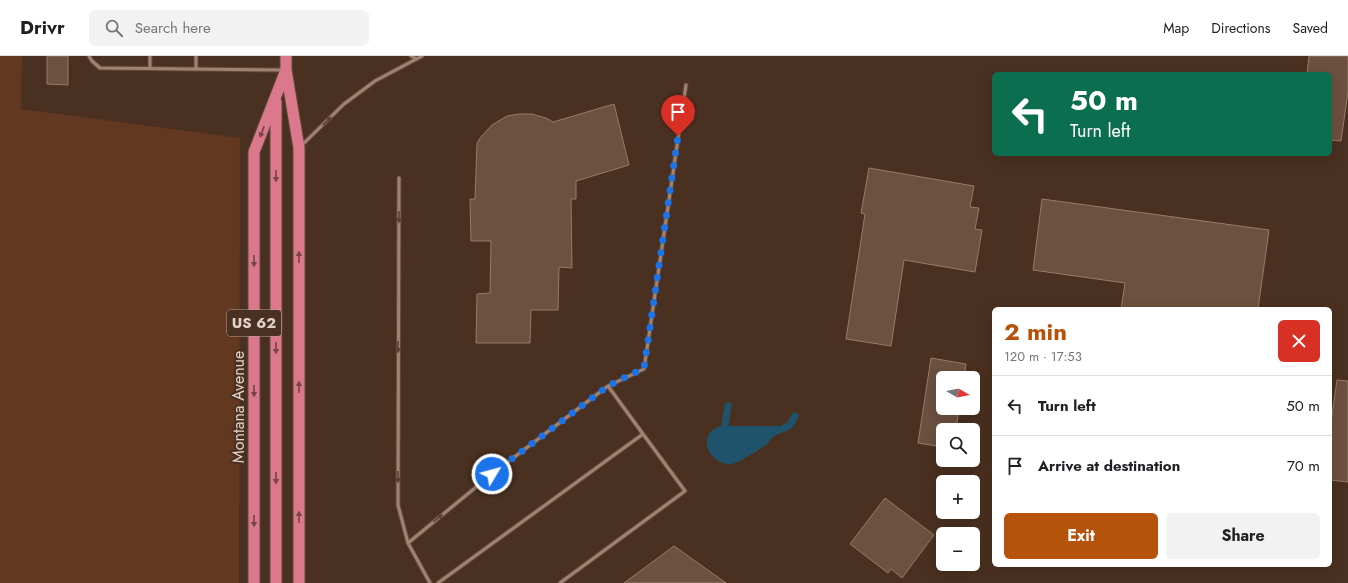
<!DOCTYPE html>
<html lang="en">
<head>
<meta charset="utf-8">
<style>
  :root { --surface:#fff; --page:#f2f2f2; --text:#202124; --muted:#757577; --line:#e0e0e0; --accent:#b45309 }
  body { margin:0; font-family:Jost,sans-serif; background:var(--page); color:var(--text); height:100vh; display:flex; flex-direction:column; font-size:15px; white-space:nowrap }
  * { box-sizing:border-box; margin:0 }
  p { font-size:13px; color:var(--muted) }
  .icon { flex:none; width:22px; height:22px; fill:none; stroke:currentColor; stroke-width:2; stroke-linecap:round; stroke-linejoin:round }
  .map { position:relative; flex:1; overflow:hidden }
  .sheet { position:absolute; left:992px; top:251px; width:340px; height:260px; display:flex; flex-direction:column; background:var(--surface); border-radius:6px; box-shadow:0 4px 16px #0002 }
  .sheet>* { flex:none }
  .guide { position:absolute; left:992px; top:16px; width:340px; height:84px; border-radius:6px; box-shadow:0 4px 16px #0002; background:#0b6e4f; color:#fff; overflow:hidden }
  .needle { width:26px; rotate:99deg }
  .tools { position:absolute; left:936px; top:315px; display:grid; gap:8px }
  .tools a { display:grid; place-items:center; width:44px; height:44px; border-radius:6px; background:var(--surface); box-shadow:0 4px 16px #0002; font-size:20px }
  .pin { position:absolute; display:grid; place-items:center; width:34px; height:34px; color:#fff; margin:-41px -17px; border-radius:50% 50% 50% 0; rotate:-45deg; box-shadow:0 0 4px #0007 }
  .pin .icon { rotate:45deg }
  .me { position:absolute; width:44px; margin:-22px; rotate:53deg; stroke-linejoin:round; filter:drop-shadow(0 0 3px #0008) }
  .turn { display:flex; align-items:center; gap:14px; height:84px; padding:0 12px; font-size:18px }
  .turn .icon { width:52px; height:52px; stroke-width:2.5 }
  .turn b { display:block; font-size:28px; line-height:34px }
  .round { display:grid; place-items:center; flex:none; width:42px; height:42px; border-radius:6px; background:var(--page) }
  .head { display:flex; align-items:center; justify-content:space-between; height:68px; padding:0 12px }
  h1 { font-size:24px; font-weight:700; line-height:30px; color:var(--accent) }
  .action { display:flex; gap:8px; margin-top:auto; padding:8px 12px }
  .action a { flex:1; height:46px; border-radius:6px; background:var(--accent); color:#fff; font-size:16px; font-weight:700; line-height:46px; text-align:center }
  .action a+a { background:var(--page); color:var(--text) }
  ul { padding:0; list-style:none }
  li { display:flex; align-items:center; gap:12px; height:60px; padding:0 12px; border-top:1px solid var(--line) }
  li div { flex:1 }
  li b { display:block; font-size:15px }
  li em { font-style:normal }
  header { display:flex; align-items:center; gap:24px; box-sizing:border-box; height:56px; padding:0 20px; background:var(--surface); border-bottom:1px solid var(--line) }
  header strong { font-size:19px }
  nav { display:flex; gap:22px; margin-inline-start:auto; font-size:14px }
  .search { width:280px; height:36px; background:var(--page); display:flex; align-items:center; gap:10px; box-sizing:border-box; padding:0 14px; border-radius:6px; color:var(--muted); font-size:15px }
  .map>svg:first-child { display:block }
  .grass { fill:#623920 }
  .water { fill:#1f536b }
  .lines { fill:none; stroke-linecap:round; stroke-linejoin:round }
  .stream { stroke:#1f536b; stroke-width:7 }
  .building { fill:#6c5040; stroke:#997a69 }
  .service-casing { stroke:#614b3e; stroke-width:5 }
  .trunk-casing { stroke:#614b3e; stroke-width:13 }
  .service { stroke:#a18271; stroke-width:3 }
  .trunk { stroke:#dc788c; stroke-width:11 }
  .oneway { fill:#5b4030 }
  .oneway2 { fill:#764640 }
  .route { stroke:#1a73e8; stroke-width:7; stroke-dasharray:0 12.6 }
  .labels { text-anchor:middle; stroke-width:4; stroke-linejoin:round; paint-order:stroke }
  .shield { fill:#4a3020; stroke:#b4a196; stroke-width:1 }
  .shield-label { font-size:15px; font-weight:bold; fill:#e2d1c8 }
  .street-label { font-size:16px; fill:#e2d1c8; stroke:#4a3020 }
</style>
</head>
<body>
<header>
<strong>Drivr</strong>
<div class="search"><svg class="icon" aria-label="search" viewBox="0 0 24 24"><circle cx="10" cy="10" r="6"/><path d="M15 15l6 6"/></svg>Search here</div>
<nav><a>Map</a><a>Directions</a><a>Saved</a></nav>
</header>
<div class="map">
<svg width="1348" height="527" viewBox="0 0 1348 527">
  <rect width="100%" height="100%" fill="#4a3020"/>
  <!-- grass -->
  <path class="grass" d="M0,0H22L21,53L240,82L239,527H0Z"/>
  <!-- water -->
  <path class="water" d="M721,370H783L784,376C780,377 776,379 773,381C770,383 769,386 767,388C761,393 738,407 732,408C708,409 695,378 721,370Z"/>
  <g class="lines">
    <!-- stream -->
    <path class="stream" d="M725,369L728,350
      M784,372L790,369L795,360"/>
  </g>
  <!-- building -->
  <path class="building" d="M47,0H68V29L47,28Z
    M1309,0H1348V36L1341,85L1330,84V18H1307Z
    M614,48L629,109L576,125V143H571L572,212L559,211L558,254H531L530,287H476L477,238L490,237L491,185H471L470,143H475L477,88L480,82L492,69L507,60L519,58H532L546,62L553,66Z
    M869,112L974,130L970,151L979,152L975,173L982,174L975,216L904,204L891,290L846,283L865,158L861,157Z
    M1042,143L1269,174L1258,253H1121L1125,227L1033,214Z
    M931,302L966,308L964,322H943V352H959L956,374H943V391L918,387Z
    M1337,324L1348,325V426L1330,424V373Z
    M885,442L934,479L902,522L891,513L888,517L850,488Z
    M674,490L726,527H624Z"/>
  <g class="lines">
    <defs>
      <path id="service" d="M89,0L92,5L100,12L284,14
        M150,0V12
        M411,0L417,3
        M196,13V0
        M302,89L344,48L375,25L422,0
        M399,122L398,449L408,487L430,527
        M643,378L608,330L644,313L686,29
        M408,487L492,418L608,330
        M438,527L643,378L685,435L560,527"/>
      <path id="trunk" d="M286,0V14L299,92V527
        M254,527V96L286,14
        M276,527V46"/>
    </defs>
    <!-- service casing -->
    <use href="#service" class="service-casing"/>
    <!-- trunk casing -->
    <use href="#trunk" class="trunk-casing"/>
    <!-- service -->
    <use href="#service" class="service"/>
    <!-- trunk -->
    <use href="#trunk" class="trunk"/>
  </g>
  <!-- one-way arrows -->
  <defs><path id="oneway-solid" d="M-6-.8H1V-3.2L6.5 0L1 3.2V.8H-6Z"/></defs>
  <g class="oneway">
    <use href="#oneway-solid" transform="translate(327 65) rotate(-44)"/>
    <use href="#oneway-solid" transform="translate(399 161) rotate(90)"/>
    <use href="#oneway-solid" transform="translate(398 291) rotate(90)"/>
    <use href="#oneway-solid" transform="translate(398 421) rotate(90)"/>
    <use href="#oneway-solid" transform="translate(438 462) rotate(-39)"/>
  </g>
  <g class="oneway2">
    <use href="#oneway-solid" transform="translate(262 76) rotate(111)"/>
    <use href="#oneway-solid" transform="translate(276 120) rotate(90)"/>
    <use href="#oneway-solid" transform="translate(299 201) rotate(-90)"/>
    <use href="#oneway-solid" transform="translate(254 205) rotate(90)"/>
    <use href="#oneway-solid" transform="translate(276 292) rotate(90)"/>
    <use href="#oneway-solid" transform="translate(299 331) rotate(-90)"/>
    <use href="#oneway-solid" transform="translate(254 335) rotate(90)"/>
    <use href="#oneway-solid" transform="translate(276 422) rotate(90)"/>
    <use href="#oneway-solid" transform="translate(299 461) rotate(-90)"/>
    <use href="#oneway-solid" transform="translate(254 465) rotate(90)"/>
  </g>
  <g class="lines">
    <!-- route -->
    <path class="route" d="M492,418L608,330L644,312L678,80"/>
  </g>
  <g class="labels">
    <!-- shield labels -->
    <rect class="shield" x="227" y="254" width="54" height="26" rx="3"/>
    <g class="shield-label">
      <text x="254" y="272">US 62</text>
    </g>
    <!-- street labels -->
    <g class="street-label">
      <text transform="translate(238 351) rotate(-90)" y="6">Montana Avenue</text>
    </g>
  </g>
</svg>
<div class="tools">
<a><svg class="needle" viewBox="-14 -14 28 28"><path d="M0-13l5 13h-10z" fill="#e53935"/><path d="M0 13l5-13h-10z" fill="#757577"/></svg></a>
<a><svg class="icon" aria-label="search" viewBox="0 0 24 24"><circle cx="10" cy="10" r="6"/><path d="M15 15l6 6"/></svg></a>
<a>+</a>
<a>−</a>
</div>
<div class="pin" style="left:678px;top:80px;background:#d93025"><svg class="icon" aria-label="arrive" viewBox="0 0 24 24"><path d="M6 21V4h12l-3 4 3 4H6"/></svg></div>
<svg class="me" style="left:492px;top:418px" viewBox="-20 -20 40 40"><circle r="17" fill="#1a73e8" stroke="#fff" stroke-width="3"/><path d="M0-11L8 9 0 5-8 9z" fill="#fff"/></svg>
<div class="guide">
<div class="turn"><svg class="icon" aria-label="left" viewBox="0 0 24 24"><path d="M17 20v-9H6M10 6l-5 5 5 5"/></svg><div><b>50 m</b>Turn left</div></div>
</div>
<section class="sheet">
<div class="head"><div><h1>2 min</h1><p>120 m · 17:53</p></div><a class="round" style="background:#d93025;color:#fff"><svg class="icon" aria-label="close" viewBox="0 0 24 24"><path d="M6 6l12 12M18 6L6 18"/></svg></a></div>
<ul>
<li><svg class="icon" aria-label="left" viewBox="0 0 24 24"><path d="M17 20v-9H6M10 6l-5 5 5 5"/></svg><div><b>Turn left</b></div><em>50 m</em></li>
<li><svg class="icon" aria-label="arrive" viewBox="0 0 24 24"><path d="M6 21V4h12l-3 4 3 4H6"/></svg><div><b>Arrive at destination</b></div><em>70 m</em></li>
</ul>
<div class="action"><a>Exit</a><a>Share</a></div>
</section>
</div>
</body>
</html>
